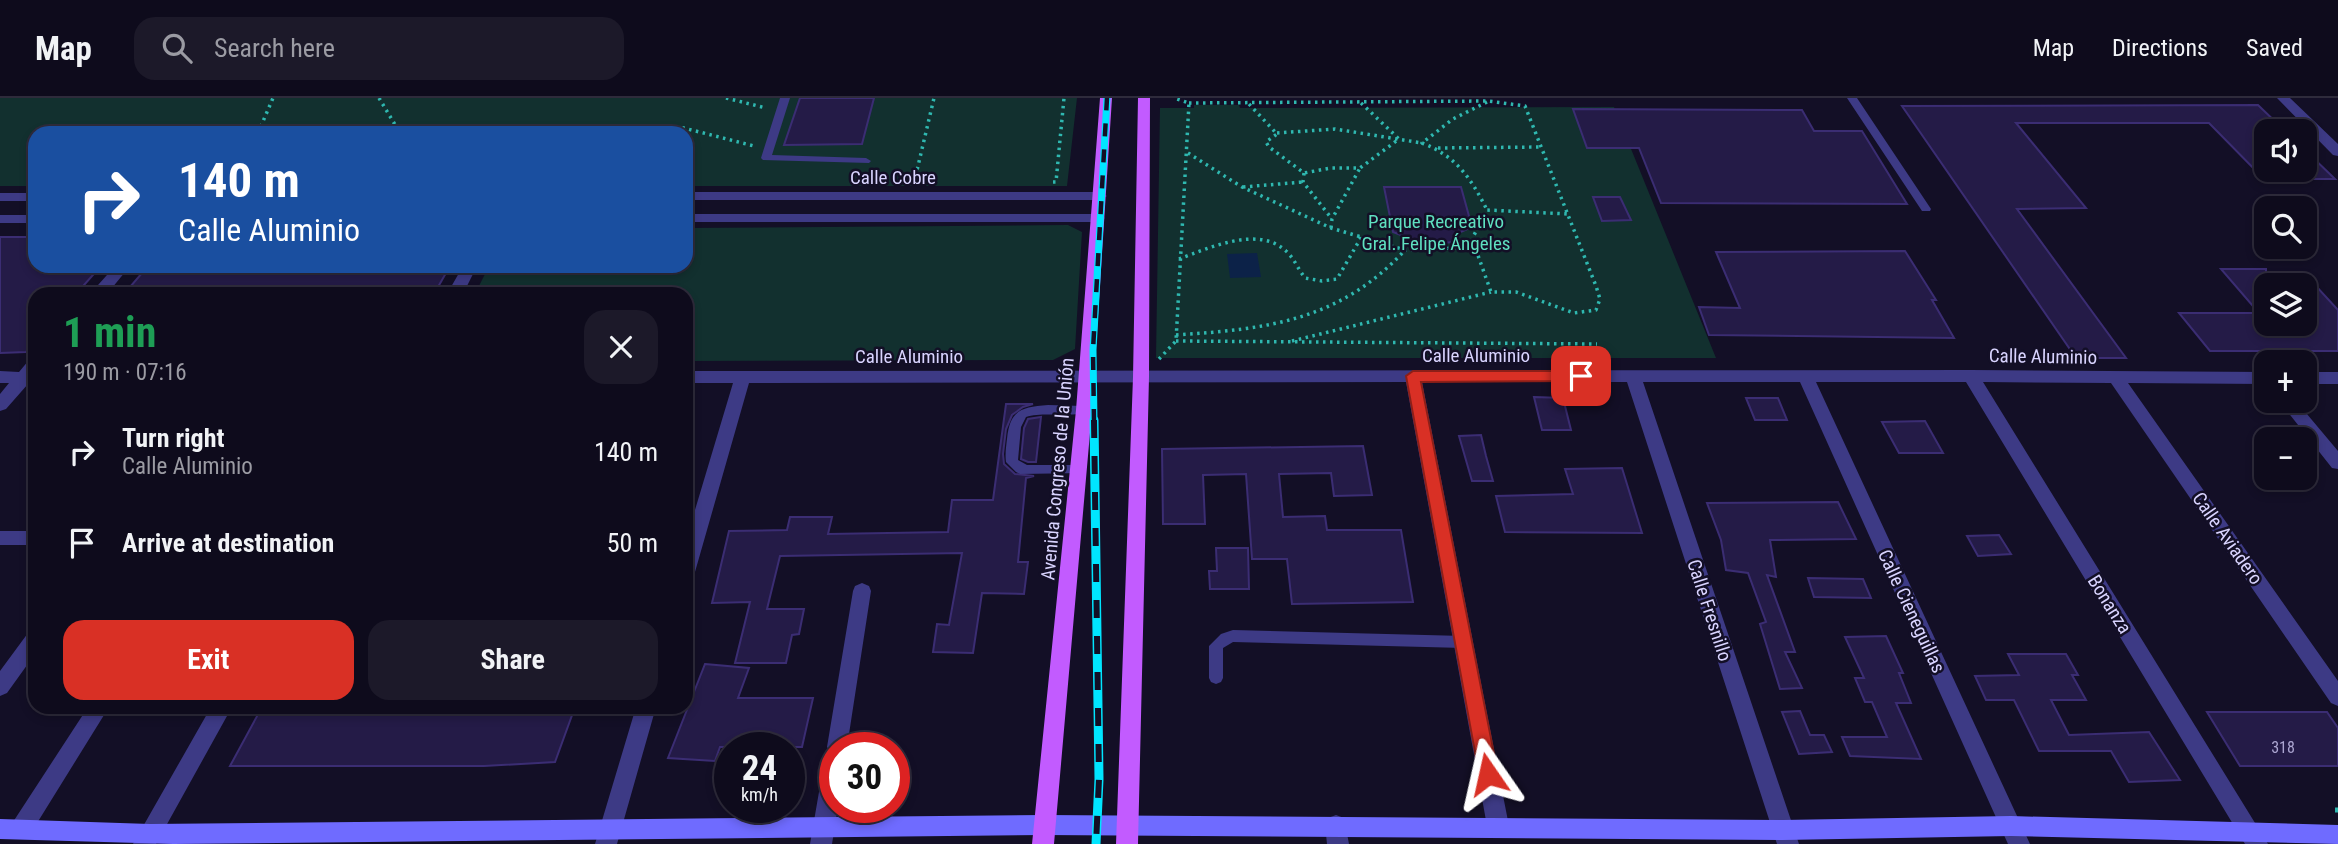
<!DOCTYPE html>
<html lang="en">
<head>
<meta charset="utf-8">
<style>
  :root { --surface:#0e0b1c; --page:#1c1929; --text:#f1f3f6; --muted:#9b9ba3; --line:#2e2b3b; --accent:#d93025 }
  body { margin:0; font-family:"Roboto Condensed",sans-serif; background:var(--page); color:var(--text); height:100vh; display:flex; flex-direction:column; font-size:26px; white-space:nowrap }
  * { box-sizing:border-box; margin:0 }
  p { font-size:23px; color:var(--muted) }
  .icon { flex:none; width:38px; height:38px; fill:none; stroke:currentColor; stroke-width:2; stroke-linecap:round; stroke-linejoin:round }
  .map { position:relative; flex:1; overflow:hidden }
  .panel { position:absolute; left:28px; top:189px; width:665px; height:427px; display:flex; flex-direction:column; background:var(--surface); border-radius:21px; box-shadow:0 4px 10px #0003,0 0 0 2px var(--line) }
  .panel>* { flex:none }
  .hud { position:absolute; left:28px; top:28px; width:665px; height:147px; border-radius:21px; box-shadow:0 4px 10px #0003,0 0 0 2px var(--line); background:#1a4fa0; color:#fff; overflow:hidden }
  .tools { position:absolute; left:2254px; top:21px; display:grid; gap:14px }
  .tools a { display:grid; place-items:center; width:63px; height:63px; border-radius:14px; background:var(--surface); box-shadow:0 4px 10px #0003,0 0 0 2px var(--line); font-size:35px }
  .speed { position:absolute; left:714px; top:634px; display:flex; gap:14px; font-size:35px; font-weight:700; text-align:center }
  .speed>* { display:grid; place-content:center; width:91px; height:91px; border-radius:50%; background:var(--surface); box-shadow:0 4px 10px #0003,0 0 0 2px var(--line); line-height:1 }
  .speed small { font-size:18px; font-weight:400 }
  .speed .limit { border:10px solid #d22; background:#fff; color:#111 }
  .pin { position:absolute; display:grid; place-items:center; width:60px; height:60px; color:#fff; margin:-30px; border-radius:14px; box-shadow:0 4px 10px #0006 }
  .me { position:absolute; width:77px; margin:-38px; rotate:349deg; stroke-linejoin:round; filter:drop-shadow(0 0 5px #0008) }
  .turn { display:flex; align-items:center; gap:24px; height:147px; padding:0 35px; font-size:32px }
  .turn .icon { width:91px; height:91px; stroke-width:2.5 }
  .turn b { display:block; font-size:49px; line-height:60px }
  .round { display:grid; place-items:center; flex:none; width:74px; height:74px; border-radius:21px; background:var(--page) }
  .headline { display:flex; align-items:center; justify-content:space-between; height:119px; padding:0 35px }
  h1 { font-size:42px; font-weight:700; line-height:52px; color:#1e9e55 }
  .button { display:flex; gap:14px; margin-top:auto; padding:14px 35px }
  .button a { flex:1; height:80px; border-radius:21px; background:var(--accent); color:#fff; font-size:28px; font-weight:700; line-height:80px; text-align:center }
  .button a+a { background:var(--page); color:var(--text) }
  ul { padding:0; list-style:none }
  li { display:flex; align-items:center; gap:21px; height:91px; padding:0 35px }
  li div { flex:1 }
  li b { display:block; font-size:26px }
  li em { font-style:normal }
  header { display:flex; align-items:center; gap:42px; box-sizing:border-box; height:98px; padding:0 35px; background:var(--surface); border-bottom:2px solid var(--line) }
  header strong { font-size:33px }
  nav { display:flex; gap:38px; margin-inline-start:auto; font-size:24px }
  .search { width:490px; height:63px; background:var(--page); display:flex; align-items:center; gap:18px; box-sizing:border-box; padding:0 24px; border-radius:21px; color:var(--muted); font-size:26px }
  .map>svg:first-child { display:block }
  .green { fill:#12302f }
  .water { fill:#0c2248 }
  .building { fill:#241b47; stroke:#3b2d73; stroke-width:2 }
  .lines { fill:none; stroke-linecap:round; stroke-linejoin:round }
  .path-far1 { stroke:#2fb8b0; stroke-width:3.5; stroke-dasharray:2.5 4.5; stroke-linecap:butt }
  .path { stroke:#2fb8b0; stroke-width:5; stroke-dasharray:3.5 6; stroke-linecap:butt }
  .service { fill:#3d3a85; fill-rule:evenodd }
  .minor { fill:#3d3a85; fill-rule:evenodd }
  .secondary { fill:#6f6bff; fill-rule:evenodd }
  .primary { fill:#c25bff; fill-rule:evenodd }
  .rail-far1-casing { stroke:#00e5ff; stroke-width:7 }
  .rail-casing { stroke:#00e5ff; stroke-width:9 }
  .rail-far1 { stroke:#130f26; stroke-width:4.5; stroke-dasharray:13; stroke-linecap:butt }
  .rail { stroke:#130f26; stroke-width:6; stroke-dasharray:18; stroke-linecap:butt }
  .route { fill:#d93025; stroke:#8d1f18; stroke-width:2 }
  .labels { text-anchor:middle; stroke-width:5; stroke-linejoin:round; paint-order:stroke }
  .number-label { font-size:16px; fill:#aca6d1 }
  .street-label { font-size:19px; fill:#d9d4ff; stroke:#130f26 }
  .park-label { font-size:19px; fill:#5fe0c0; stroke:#130f26 }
</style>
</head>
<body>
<header>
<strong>Map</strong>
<div class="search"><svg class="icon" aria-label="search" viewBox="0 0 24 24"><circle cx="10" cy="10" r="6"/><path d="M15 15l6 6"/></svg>Search here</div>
<nav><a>Map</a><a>Directions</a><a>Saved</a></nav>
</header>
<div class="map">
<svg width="2338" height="746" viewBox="0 0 2338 746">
  <rect width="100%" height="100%" fill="#130f26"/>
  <!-- green -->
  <path class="green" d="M0,0H1077L1067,88H686V35H35V88H0Z
    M1194,7H1239L1240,10L1614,9L1716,260H1156L1160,10H1194Z
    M1068,127L1082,134L1075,251L1053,262L686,263V196H475L489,168H686V130Z"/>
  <!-- water -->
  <path class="water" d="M1257,155L1261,179L1230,180L1227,156Z"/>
  <!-- building -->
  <path class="building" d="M800,0H874L862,46L784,47Z
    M2258,7L2285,33H2266V83L2209,25H2016L2086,110L2017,111L2126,260H2076L1902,8Z
    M1573,11L1802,12L1814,33H1862L1907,106L1661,105L1639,50H1587Z
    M2305,52L2335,81H2305Z
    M1384,89H1461L1472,129L1456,136L1452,144L1426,147L1393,134Z
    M1593,99H1620L1631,122L1602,123Z
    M0,139H35V168H101L76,196H35V244L26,254L0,255Z
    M1905,153L1936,202H1932L1954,240L1709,237L1699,209L1740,210L1716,154Z
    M148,168H450L434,196H124Z
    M2221,171H2266V226H2305V176L2338,212V253H2210L2179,215H2259Z
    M1534,299L1563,300L1571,332H1542Z
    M1746,300H1778L1787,322H1755Z
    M1006,306H1033L1023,309L1012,317L1006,331L1003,356L1004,366L1015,376L1034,378L1026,380L1018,464H1028L1024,496L982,495L973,555L933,554L937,526L949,527L962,455L780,458L767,511H804L799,536L792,537L786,565H735L750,504L712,505L729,433L787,432L790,419H832L828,436L948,434L952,402H993Z
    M1041,319L1036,364H1028L1021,361L1024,330L1028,321Z
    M1925,323L1943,355H1899L1882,324Z
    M1481,337L1486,358L1493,383H1472L1459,338Z
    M1363,348L1372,397L1334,398L1331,375L1279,376L1283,419L1325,418L1327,432H1401L1413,504L1292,506L1287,461H1252L1246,376L1203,377L1205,426H1163L1162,351Z
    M1622,370L1642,435L1505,434L1496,398L1573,396L1565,371Z
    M1838,404L1856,441L1770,442L1776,479L1767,477L1795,554H1785L1802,590L1780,591L1760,526L1766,524L1748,475L1726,472L1721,442L1707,405Z
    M1999,437L2011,456L1978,458L1967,438Z
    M1216,450H1248L1249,491H1210L1209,473H1217Z
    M1808,480L1863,481L1871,500L1814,499Z
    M1886,538L1903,575H1899L1911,605H1896L1921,661L1850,658L1842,639H1887L1872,604H1865L1855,580H1864L1845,539Z
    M2008,556H2066L2078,577H2072L2086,602H2051L2069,637L2149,634L2180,682L2129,684L2111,653H2039L2014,602H1986L1975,578L2019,577Z
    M705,566L749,570L738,600H813L802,649H720L715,663L668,660Z
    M262,609H575L555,664L484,668H230Z
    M1800,613L1810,637H1824L1832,654L1799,656L1782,614Z
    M2207,614H2327L2338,630V668H2240Z"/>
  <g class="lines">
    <!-- path-far1 -->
    <path class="path-far1" d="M379,0L400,35
      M726,0L766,10
      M1487,4L1453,21L1422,45C1456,58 1471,80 1487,112
      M1189,5L1488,3L1525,8L1596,188L1600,201L1596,212L1574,215L1516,194H1491L1475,149
      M1249,6L1277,36L1266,44L1269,49L1304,75L1331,70H1360L1399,41L1360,4
      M258,35L273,0
      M670,35L680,29L754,48
      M1277,35L1335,31L1422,45
      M1438,50L1542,49
      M1188,55L1242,89L1331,130L1405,152L1475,149L1473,139L1487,112L1568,116
      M1304,75L1303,84L1332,121
      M1053,84H1056L1064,0
      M914,85L934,0
      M1243,89L1303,84
      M1331,130L1332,121L1360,70
      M1179,161C1209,150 1258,127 1286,153C1294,160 1298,171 1305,180L1322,183L1337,181L1362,138
      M1176,237C1267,231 1340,223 1405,152
      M1176,243L1597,246
      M1292,243L1491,194
      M1159,261L1176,243L1189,5L1174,0"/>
    <!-- path -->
    <path class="path" d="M2335,712H2338"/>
    <!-- service -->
    <path class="service" d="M780,0H790L772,57L866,60L871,63L869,65L763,62L761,60Z
      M1847,0H1857L1931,111L1930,113H1922Z
      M1048,307L1084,308L1090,312C1080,321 1043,313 1026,319L1021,329L1018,362L1027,367H1079L1085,372L1083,375L1020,376L1016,374L1006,364C1005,357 1006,349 1007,341C1010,312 1021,309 1048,307Z
      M1233,532L1464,538L1469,540L1471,544L1469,548L1464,550L1233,544L1223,550V580L1221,584L1216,586L1211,584L1209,580V548L1221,536Z"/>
    <!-- minor -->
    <path class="minor" d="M2277,0H2290L2338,46V58L2333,57Z
      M686,94H1100L1107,98L1100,102H686Z
      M0,95H35V103H0Z
      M686,116H1098L1105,120L1098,124H686Z
      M0,117H35V125H0Z
      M115,168H130L107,196H90Z
      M463,168H477L463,196H447Z
      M35,260V285L28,286L6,311L0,313V296L9,285H0V273L19,274L29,262Z
      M1971,272L2266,274V286L2128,285L2338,583V608L2331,605L2111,285L1983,284L2268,746H2245L1966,284H1816L2030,746H2008L1800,284H1643L1799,746H1777L1627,284H1422L1509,728L1506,735L1498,738L1490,735L1487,728L1406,284L749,285L695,474L693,479L686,481V442L733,285H686V273Z
      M2305,274H2338V286H2305Z
      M2279,303H2296L2338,353V371L2332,370Z
      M0,433H35V447H0Z
      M862,485L869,488L871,493L847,649H835V709H838L832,746H810L824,665L828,658L832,657L827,649L853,493L855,488Z
      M35,533V556L7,595L0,598V573L28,535Z
      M88,609H109L29,738L21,741L13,738L10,731L13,724Z
      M211,609H232L156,746H133Z
      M636,609H656L617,746H595Z
      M1336,717L1344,720L1349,746H1327L1325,727L1328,720Z"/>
    <!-- secondary -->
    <path class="secondary" d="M1044,717L1783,722L2011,718L2338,727V746L2011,738L1783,742L1044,737L173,746L0,741V721L150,726Z"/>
    <!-- primary -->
    <path class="primary" d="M1100,0H1112L1092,312L1054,746H1032L1076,312Z
      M1138,0H1150L1149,279L1138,746H1116L1133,279Z"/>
    <defs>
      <path id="rail-far1" d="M1094,324L1093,252L1107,0"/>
      <path id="rail" d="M1094,322L1099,681L1096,746"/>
    </defs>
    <!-- rail-far1 casing -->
    <use href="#rail-far1" class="rail-far1-casing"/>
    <!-- rail casing -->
    <use href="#rail" class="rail-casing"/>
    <!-- rail-far1 -->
    <use href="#rail-far1" class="rail-far1"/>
    <!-- rail -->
    <use href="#rail" class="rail"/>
  </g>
  <!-- route -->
  <path class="route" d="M1413,273H1581L1588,278L1581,283L1421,284L1498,676L1495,682L1488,684L1481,682L1479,676L1406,278Z"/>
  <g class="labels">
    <!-- number labels -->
    <g class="number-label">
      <text x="2283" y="655">318</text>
    </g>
    <!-- street labels -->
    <g class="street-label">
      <text x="893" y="86">Calle Cobre</text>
      <text x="1476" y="264">Calle Aluminio</text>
      <text x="909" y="265">Calle Aluminio</text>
      <text transform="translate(2043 258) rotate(1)" y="7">Calle Aluminio</text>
      <text transform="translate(1057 371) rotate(-85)" y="7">Avenida Congreso de la Unión</text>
      <text transform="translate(2228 440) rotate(55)" y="7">Calle Aviadero</text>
      <text transform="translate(2110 506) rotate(58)" y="7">Bonanza</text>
      <text transform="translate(1710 512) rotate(72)" y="7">Calle Fresnillo</text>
      <text transform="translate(1912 513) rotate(65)" y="7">Calle Cieneguillas</text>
    </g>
    <!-- park labels -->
    <g class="park-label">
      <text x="1436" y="130">Parque Recreativo<tspan x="1436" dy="22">Gral. Felipe Ángeles</tspan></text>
    </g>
  </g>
</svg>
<div class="tools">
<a><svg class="icon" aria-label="sound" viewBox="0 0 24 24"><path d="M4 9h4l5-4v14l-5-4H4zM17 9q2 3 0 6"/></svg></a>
<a><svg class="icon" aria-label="search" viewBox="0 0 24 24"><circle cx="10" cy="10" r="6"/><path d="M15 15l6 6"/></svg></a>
<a><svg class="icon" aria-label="layers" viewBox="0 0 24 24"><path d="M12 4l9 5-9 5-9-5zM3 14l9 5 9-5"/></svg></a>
<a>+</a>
<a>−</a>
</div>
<div class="speed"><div>24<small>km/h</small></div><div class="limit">30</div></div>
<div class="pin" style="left:1581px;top:278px;background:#d93025"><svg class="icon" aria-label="arrive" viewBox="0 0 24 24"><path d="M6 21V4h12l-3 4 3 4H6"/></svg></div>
<svg class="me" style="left:1488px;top:676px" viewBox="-20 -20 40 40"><path d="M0-17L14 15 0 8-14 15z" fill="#d93025" stroke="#fff" stroke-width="4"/></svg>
<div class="hud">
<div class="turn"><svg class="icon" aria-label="right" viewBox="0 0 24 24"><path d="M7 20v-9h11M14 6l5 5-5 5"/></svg><div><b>140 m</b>Calle Aluminio</div></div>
</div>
<section class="panel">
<div class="headline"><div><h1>1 min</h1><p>190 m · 07:16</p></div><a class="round"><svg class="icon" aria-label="close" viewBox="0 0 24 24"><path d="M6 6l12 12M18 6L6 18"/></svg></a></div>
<ul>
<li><svg class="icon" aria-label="right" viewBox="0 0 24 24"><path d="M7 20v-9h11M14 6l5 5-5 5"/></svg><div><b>Turn right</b><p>Calle Aluminio</p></div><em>140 m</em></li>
<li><svg class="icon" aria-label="arrive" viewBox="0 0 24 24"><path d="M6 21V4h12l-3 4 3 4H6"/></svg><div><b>Arrive at destination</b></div><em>50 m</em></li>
</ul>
<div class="button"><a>Exit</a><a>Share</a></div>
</section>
</div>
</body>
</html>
